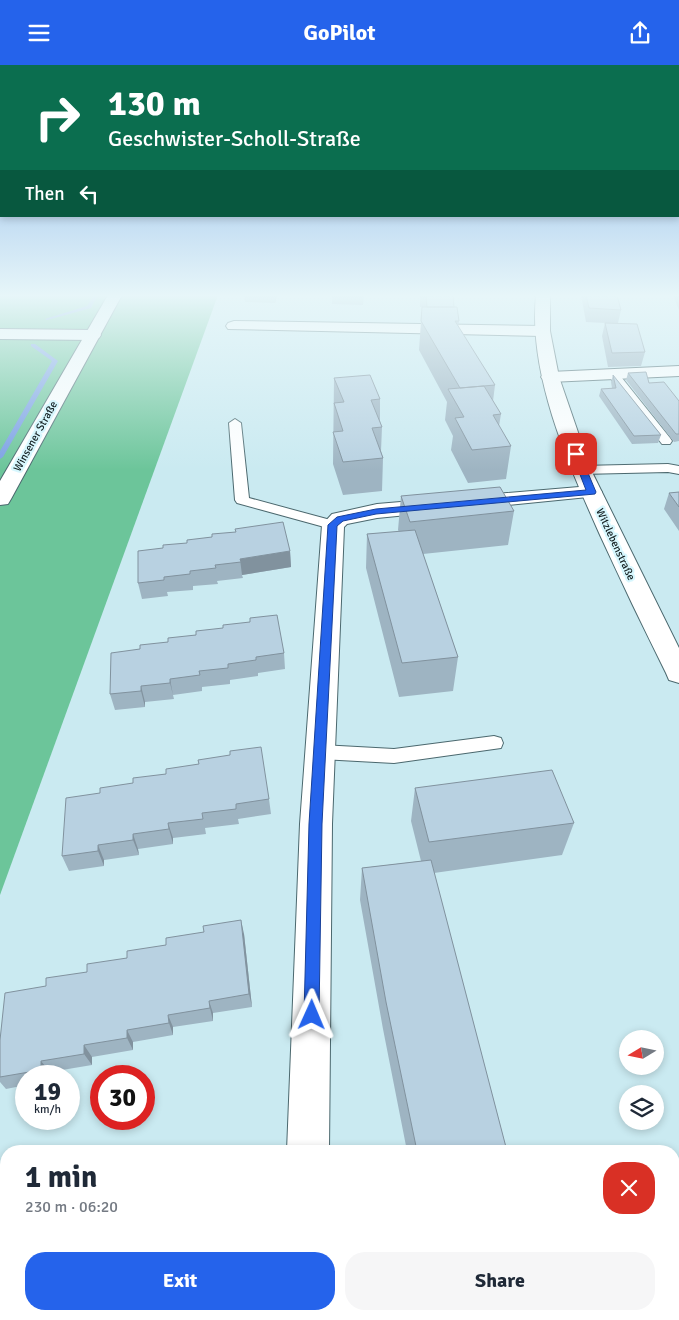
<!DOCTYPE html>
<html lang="en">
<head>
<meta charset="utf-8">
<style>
  :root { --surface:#fff; --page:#f6f6f7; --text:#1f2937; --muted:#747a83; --accent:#2563eb }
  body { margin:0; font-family:Signika,sans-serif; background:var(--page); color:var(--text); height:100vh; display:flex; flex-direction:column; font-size:19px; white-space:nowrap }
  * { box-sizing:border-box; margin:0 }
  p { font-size:16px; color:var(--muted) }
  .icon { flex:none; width:28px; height:28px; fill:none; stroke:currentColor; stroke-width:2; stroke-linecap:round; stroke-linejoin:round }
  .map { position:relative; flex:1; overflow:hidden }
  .drawer { position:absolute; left:0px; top:1080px; width:680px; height:175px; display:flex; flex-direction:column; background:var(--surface); border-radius:20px 20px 0 0; box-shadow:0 2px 8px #0003 }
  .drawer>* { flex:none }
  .hud { position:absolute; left:0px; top:0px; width:680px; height:152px; box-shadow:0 2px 8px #0003; background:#0b6e4f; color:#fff; overflow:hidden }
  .needle { width:32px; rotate:260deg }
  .fabs { position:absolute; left:619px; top:965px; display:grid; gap:10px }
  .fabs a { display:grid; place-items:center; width:45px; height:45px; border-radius:50%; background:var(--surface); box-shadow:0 2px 8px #0003; font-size:25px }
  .speed { position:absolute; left:15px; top:1000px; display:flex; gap:10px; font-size:25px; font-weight:700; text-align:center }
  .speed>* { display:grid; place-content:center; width:65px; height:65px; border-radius:50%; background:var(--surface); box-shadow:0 2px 8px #0003; line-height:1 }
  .speed small { font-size:12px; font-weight:400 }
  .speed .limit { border:8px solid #d22; background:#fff; color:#111 }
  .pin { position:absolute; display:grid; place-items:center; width:42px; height:42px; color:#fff; margin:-21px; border-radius:10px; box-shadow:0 2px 8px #0006 }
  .me { position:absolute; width:55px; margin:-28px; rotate:1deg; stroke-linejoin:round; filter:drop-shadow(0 0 4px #0008) }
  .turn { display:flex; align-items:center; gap:18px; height:105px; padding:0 25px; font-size:22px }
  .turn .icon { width:65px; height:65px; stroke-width:2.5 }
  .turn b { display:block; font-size:35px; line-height:42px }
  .then { display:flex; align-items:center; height:48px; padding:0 25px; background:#0003; gap:10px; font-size:19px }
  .round { display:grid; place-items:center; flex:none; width:52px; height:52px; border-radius:20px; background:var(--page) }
  .summary { display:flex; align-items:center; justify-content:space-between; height:85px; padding:0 25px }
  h1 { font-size:30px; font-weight:700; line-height:38px }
  .cta { display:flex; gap:10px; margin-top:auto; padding:10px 25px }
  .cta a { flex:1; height:58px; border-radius:20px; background:var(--accent); color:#fff; font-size:20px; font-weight:700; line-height:58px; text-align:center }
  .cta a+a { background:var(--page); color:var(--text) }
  header { display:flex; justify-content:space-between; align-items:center; height:65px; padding:0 25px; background:var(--accent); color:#fff; font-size:22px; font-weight:700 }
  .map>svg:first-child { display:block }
  .forest { fill:#6cc59a }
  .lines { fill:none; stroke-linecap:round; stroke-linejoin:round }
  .stream { fill:#7ba0e3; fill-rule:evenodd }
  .lane-casing { stroke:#4b686e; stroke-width:2 }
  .street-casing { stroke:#4b686e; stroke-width:2 }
  .secondary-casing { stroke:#4b686e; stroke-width:2 }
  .lane { fill:#fff; fill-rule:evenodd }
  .street { fill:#fff; fill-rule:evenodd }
  .secondary { fill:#fff; fill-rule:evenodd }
  .wall { fill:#9eb4c2 }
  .shaded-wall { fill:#81929e }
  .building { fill:#b8d1e1; stroke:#81929e }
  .route { fill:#2563eb; stroke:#184099 }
  .labels { text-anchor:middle; stroke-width:4.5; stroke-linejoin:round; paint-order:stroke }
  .far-street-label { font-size:11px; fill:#142022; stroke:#d7f7fe }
</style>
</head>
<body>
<header><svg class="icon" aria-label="menu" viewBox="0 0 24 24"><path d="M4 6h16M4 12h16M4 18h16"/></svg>GoPilot<svg class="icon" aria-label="share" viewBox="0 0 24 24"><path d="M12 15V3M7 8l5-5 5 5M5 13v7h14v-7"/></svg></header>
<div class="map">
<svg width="679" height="1255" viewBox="0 0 679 1255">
  <rect width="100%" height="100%" fill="#caeaf1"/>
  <!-- forest -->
  <path class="forest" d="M0,230H218L0,830Z"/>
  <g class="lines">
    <!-- stream -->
    <path class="stream" d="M94,230H98L91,243L47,255L45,254L87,241Z
      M31,279H35L58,296L3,392L0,394V386L52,296L31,281Z"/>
    <defs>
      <path id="lane" d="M614,307L618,308L670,373L672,376L670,379H662L608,310Z
        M235,354L241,358L249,433L338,457L340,460L338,463H328L237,438L235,435L229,358Z
        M668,399L679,401V409L668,407L581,409L574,405L581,401Z
        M494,671L501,673L503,678L501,683L394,698L321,694L314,692L312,687L314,682L321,680L394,684Z
        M238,1249H280L278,1255H235Z"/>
      <path id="street" d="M234,256L542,261L548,263L550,266L548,269L542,271L228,264L226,261L228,258Z
        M0,264L93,265L99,267L101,270L99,273L93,275L0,274Z
        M679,301V311L550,317L544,316L541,312L544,308L550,307Z
        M591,421L598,423L602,427L598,431L377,453L347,459L344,462L332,759L329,1086H287L300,759L322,460L332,449L377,439Z
        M254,1249H302L303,1255H255Z"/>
      <path id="secondary" d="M108,230H122L11,434L8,439L0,440V416Z
        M536,230H550V266L559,312L591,405L679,583V618L669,615L666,608C643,562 621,516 600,470C568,398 528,310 536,230Z"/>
    </defs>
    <!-- lane casing -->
    <use href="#lane" class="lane-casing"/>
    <!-- street casing -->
    <use href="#street" class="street-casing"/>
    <!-- secondary casing -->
    <use href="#secondary" class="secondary-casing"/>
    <!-- lane -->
    <use href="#lane" class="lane"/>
    <!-- street -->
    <use href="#street" class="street"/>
    <!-- secondary -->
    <use href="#secondary" class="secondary"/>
  </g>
  <!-- wall -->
  <path class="wall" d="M244,230H277L275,238L245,237Z
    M332,230H364L363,240L332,239Z
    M420,230H453L454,242L459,256L458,262L495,320L493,336L501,349L499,361L511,381L506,414L468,418L451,385L453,371L445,355L447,337L419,285L422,242H425H420Z
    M581,230H617L621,245L618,258L645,287L641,301L608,302L602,271L605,258L586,257Z
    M673,230H679V245Z
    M628,308L649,318L679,336V376L674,377L626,315Z
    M613,310L661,370L658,378L632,379L599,331L601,324L612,323L611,317Z
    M334,313L380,334V356L382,362L381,386L383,393L382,426L343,430L333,399Z
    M679,427V466L664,444L669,428Z
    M401,431L514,446L508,480L423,489L458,592L453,626L399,632L366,503L367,469L399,467L398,465Z
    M138,486H290L291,502L242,510L243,513L217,516L218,519L193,521V525L167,527L168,531L142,534L138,518Z
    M196,570L284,588L285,604L258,608V611L230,615V619L202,622V626L173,630L174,634L145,637V642L115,645L110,629L140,584Z
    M166,709L269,734L271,749L238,754L239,759L205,763L206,769L173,773V779L138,784L139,790L104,795V801L69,806L62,791L100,728Z
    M415,723L574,758L562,790L434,808L507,1086H407L383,964L360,835L362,803L421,796L411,756Z
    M204,867L244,869L252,942L213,948V956L173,962V970L133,977V985L92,992V1000L50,1007V1011H26V1020L6,1024L0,1017V975L46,921Z"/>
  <!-- shaded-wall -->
  <path class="shaded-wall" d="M275,230H277L275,238Z
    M290,486L291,502L242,510L240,494Z
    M170,614L173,630L174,634L170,618Z
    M141,621L145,637V642L141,626Z
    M168,758L173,773V779L169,764Z
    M133,769L138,784L139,790L133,775Z
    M98,780L104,795V801L98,786Z
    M241,855L244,869L252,942L249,929Z
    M209,936L213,948V956L210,943Z
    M168,950L173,962V970L169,958Z
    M127,965L133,977V985L127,973Z
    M84,980L92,992V1000L84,989Z
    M41,996L50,1007V1011H46L41,1005Z"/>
  <!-- building -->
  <path class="building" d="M426,230H453L454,242H427Z
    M586,230H617L621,245L589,243Z
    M422,242H457L459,256H455L495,320L460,323L421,256Z
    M605,258L637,259L645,287L612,288Z
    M646,307L649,318L664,317L679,336V369H676L628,308Z
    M370,310L380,334L371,335L382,362L372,363L383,393L343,397L333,367L343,366L334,338L344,337L334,313Z
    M613,310L661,370L634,371L601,324L616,323Z
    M484,321L501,349L493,350L511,381L472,385L455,353L464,352L448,324Z
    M500,422L514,446L410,457L401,431Z
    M679,427V442L669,428Z
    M283,457L290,486L240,494L241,497L215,500L216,503L190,506V509L164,512V515L138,518V486L163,483V480L187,478V475L212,472V469L236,467L235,464Z
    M415,465L458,592L402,598L367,469Z
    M277,550L284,588L256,592V595L228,599V603L199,606L200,610L170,614V618L141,621V626L110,629L111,588L140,584V580L168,577V573L196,570V566L223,563V560L250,557V553Z
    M261,682L269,734L236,739V744L202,748L203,754L168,758L169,764L133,769V775L98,780V786L62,791L66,733L100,728V723L133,718V713L166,709V704L199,699L198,695L230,690V686Z
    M552,705L574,758L429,777L415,723Z
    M431,795L507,1086H417L386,937L362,803Z
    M241,855L249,929L209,936L210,943L168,950L169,958L127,965V973L84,980V989L41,996V1005L0,1012V975L5,928L46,921V913L87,907V899L127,893V886L166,880V873L204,867L203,861Z"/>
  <!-- sky -->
  <linearGradient id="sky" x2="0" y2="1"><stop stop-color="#7cace6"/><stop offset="0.57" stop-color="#e7f6f9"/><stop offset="1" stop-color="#e7f6f9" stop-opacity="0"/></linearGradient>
  <rect width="679" height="405" fill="url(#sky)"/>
  <!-- route -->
  <path class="route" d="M573,387L580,389L596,427L595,429L376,449L343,456L337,461L322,759L319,950L317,956L312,958L306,956L304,950L309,759L328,460L337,452L376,444L586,425L572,389Z"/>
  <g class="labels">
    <!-- far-street labels -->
    <g class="far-street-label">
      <text transform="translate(35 371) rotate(-61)" y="4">Winsener Straße</text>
      <text transform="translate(616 479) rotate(65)" y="4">Witzlebenstraße</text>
    </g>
  </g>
</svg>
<div class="fabs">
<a><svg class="needle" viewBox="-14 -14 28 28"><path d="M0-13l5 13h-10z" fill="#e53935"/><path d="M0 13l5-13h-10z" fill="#747a83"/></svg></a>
<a><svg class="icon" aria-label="layers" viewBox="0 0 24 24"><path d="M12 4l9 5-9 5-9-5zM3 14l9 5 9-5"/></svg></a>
</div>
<div class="speed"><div>19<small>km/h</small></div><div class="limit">30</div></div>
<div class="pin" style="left:576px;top:389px;background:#d93025"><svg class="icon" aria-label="arrive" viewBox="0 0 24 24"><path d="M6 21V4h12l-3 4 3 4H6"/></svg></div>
<svg class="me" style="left:312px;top:950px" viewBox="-20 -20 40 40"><path d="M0-17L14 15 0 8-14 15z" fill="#2563eb" stroke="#fff" stroke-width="4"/></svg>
<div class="hud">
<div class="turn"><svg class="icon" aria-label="right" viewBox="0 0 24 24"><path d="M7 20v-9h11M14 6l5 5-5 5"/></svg><div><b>130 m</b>Geschwister-Scholl-Straße</div></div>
<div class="then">Then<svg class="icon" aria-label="left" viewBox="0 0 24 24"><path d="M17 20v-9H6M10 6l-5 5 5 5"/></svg></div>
</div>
<section class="drawer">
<div class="summary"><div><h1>1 min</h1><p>230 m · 06:20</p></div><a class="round" style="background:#d93025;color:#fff"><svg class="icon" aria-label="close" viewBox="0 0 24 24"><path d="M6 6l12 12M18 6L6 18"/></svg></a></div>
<div class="cta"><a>Exit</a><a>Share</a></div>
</section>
</div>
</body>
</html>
